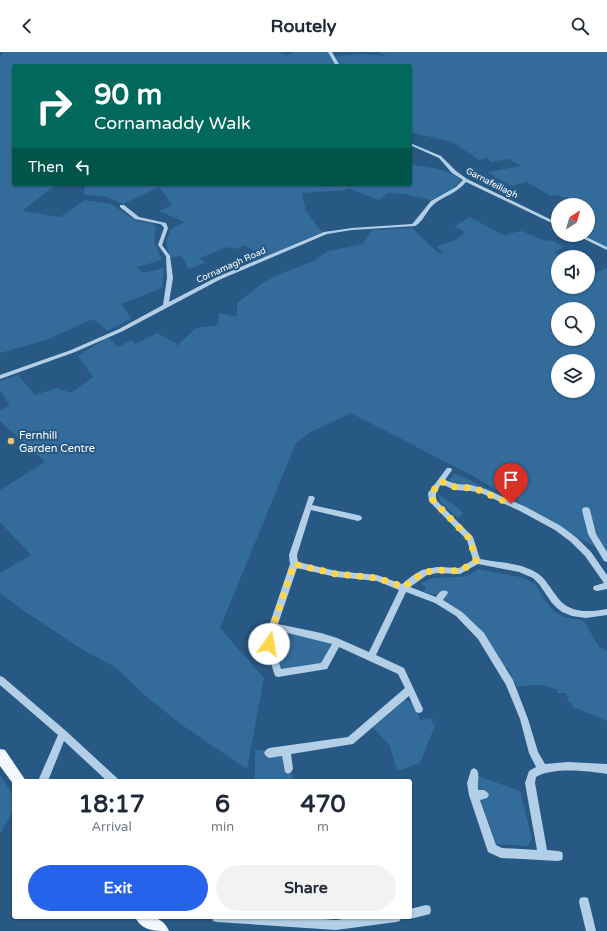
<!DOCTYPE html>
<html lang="en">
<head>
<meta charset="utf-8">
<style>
  :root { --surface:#fff; --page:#f2f2f3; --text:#1f2937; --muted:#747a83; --accent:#2563eb }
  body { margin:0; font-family:"Varela Round",sans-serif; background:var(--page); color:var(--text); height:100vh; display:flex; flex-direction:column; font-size:15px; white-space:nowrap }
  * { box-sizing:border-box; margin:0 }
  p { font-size:13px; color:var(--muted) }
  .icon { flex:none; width:22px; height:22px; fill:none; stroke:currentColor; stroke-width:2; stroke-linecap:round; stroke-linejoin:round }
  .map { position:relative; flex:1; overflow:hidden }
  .side { position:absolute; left:12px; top:727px; width:400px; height:140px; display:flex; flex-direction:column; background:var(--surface); border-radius:4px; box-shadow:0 1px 3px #0004 }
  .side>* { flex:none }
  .hud { position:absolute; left:12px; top:12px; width:400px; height:122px; border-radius:4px; box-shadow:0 1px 3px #0004; background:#00695c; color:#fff; overflow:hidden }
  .needle { width:26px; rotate:37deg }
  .tools { position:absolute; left:551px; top:146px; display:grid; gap:8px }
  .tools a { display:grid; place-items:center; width:44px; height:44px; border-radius:50%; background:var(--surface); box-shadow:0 1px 3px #0004; font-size:20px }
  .pin { position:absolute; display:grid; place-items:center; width:34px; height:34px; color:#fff; margin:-41px -17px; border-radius:50% 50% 50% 0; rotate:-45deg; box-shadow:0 0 4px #0007 }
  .pin .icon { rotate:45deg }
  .me { position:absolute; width:44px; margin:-22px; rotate:13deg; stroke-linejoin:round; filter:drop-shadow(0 0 3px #0008) }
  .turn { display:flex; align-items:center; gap:14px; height:84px; padding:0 16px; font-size:18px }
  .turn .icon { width:52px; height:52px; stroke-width:2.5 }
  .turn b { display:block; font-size:28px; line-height:34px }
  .then { display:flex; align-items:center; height:38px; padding:0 16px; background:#0003; gap:8px; font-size:15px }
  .eta { display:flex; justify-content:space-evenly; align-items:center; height:68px; text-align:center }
  .eta b { font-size:24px; font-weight:700; line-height:28px }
  .button { display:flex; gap:8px; margin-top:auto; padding:8px 16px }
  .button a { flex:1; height:46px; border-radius:24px; background:var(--accent); color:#fff; font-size:16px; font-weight:700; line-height:46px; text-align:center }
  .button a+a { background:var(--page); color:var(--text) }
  header { display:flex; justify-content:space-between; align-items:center; height:52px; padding:0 16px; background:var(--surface); font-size:18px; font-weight:700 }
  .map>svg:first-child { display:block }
  .green { fill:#336c9b; fill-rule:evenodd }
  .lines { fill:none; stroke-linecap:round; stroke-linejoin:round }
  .minor { fill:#b2cfe7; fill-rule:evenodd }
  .major { fill:#f3f8fe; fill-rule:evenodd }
  .route { stroke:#ffd54a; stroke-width:7; stroke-dasharray:0 12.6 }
  .poi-dot { fill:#efc078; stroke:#285984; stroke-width:1.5 }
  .labels { text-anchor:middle; stroke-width:4; stroke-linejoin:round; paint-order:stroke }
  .far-street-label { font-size:9px; fill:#fff; stroke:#285984 }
  .poi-label { font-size:11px; fill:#fff; stroke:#285984; text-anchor:start }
</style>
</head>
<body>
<header><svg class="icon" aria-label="back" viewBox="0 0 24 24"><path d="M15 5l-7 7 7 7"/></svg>Routely<svg class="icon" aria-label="search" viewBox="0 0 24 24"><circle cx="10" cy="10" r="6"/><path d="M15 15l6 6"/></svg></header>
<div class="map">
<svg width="607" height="879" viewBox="0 0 607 879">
  <rect width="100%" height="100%" fill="#285984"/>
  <!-- green -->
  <path class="green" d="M3,0H279L287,4L294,0H328L337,14H14V132H64L53,135L22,159L60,165L85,148L111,152L136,169L152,171L156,175L154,189L162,208L137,215L143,221L164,216L162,236L121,252L131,266L108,279L93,267L46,288L0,301V5Z
    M378,0H607V195L581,183H588V153L570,152L575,149L557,143L551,144L527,130L512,134L493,124L488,120L521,114L508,107L491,110L487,106L479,108L452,90L410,80V14H339L335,4L363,2L386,4Z
    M410,112C423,115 455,117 461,130L447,140L431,148L404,142L387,141L379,148L348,136L346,138L302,141L306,159L322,180L264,205L244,193L235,197L226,195L200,206L205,211L189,217L181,204L170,206L166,189L171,177L185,170L159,159L172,153L159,135L123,152L107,145L86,143L84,141L85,132H410Z
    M469,165L504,183L522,179L545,189L551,188L564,195L554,200L564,205H558V235H588V222L591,224L605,216L607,217V502L471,423L351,361L309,381L296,391L220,576L264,626L247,717L182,673L148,646L115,615L85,599L27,561L0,541V521L31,503L0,470V438L45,410L0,369V358L10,354L0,338V329L18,323L35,343L57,336L71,341L93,325L78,304L108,285L118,295L132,288L136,292L157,281L176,291L177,294L196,276L218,273L219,261L237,265V251L260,233L277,223L312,210L328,199L363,192L372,178L412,176L438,201L444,202L437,195L457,187L465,180L454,175ZM558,257H588V287H558ZM558,309H588V339H558Z
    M455,421L500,443L499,444C491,441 483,437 475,434C467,432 456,436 449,428Z
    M438,442L453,452L464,462L457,466L440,449Z
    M478,517L525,526L536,533L545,549L553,559L564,565L584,569L599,595L607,599V669L573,655L571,650H569L566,641H557L558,638C544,631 532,632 517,635L507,615L505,616C485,586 476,569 445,549L444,547L447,542L441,539L437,543L424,540L426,535L421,532C439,518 460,533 478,517Z
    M278,578L328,590L331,593L321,612L282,617L280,615C277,604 268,587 278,578Z
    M404,648C415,649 417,660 420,668L433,666L432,671L435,673L420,711L397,719L390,694L373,676Z
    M255,698H266L267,705H282L284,718L292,717L293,729H255Z
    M0,723L14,744V757L0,782Z
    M478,724L520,739L532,787L528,794L496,792L476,734Z"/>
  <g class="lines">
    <!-- minor -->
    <path class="minor" d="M328,0H332L340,14H336Z
      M410,91L441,104L456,119L467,127L558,171V174L466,130C457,141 444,144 434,152C426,159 424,169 415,174L352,178L327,182L221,227L123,279L75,300L0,327V323L71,298L119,277L163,253L167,226L166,204L158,193L164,176L162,173L160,172L135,167L120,155V153H124L139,165L166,171L168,176L162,193L170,204L173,226L169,250L217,225L324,180L352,176L412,172L414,170L431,149L456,135L463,128L452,121L439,106L410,93Z
      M576,183H582L607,195V198Z
      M447,416H451L452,418L445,428L456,432L471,433L485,437L526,455L561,474L577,486L591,500L607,523V537L597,539L594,538L593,536L594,534L604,531L585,504L571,490L555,478L520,459L481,441L471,439L455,438L441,432L436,441V448L473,485L480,507C499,511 520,510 537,521C545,526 549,534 555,542C567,561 586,561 607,557V563L586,566L572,564L562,560L557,556L552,551L539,532L533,526L519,520L478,512L460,522L437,521L427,523L410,535L436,545C439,541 441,537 447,539L448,541L443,548L462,560L484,581L513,628L528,667L538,700L545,712L568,710L607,712V722C588,719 553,715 536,725L535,731L547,798L558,799L562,800L563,804L562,808L558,809L501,806L488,800L469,743L467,731L471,718L474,716L477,718C480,723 477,731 478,738H484L487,740L489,743L487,746L480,748L496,793L502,796L537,798L525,731L529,719L536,715L529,701L520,667L506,633L478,587L456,564L435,551L406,540L376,603L404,616L423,657L422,660L419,661L416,660L409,644L353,692L291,702L293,717L291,720L288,722L285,720L282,704L269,706L266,704L264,701L266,698L269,696L348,685L405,636L398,622L339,595L327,617L278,625L275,624L265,592L269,574L290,512L289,503L309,444H313L315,446L312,453L358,463L361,464L362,466L361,468L358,469L311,458L297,503L298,510L336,519L377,523L402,532L412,524L422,518L437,515L459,516L473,508L467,488L429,449L428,441ZM297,516L336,525L377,529L399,538L369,600L337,586L321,581L278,572ZM276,578L332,592L321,611L281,617L273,592Z
      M586,455L589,456L590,458L596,482L607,500V510L604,509L588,482L582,458L583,456Z
      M0,624L3,625L66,679L117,726L119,729H107L64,689L48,729H38L58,683L0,633Z
      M584,845L588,846L589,850L596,879H586L579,850L580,846Z
      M426,853L430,854L431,858L430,862L410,867L406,866L410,865V857Z
      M212,865H296L336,868L356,865H401L400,869L396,870L336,878L217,870L213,869Z"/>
    <!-- major -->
    <path class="major" d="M0,697L5,698L26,729H14V733L0,714Z
      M135,865C150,865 162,863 169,879C154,879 142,879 135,865Z"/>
  </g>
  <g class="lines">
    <!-- route -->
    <path class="route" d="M269,592L273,574L294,512L336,522L377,526L404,535L415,526L426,520L437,518L460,519L476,509L470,487L432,447V441L440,429L455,435L474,436L511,452"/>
  </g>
  <!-- markers -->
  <circle class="poi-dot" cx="11" cy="389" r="4"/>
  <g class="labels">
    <!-- far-street labels -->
    <g class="far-street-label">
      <text transform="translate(492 131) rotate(27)" y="3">Garnafeiliagh</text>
      <text transform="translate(231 213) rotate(-24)" y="3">Cornamagh Road</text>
    </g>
    <!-- poi labels -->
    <g class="poi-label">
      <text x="19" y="387">Fernhill<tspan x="19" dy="13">Garden Centre</tspan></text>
    </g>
  </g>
</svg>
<div class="tools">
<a><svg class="needle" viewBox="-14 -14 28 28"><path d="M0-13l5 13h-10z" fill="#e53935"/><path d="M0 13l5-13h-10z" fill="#747a83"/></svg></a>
<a><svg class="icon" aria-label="sound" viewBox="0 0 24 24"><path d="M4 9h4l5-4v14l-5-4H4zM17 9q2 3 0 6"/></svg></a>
<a><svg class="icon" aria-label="search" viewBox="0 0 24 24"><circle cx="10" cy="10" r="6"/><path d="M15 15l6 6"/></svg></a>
<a><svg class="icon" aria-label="layers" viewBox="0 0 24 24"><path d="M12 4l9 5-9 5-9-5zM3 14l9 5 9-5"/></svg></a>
</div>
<div class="pin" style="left:511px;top:452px;background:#d93025"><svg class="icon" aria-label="arrive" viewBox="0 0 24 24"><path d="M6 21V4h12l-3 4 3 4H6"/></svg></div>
<svg class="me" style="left:269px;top:592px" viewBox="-20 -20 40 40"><circle r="19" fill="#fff"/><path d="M0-13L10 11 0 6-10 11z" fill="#ffd54a"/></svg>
<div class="hud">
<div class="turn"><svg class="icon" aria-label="right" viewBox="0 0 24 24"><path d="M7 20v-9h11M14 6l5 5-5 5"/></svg><div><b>90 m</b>Cornamaddy Walk</div></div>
<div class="then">Then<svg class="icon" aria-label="left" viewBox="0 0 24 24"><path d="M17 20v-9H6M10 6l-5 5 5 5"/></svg></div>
</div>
<section class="side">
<div class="eta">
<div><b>18:17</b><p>Arrival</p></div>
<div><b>6</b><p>min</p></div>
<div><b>470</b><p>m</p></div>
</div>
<div class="button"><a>Exit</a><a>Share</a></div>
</section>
</div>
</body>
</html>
